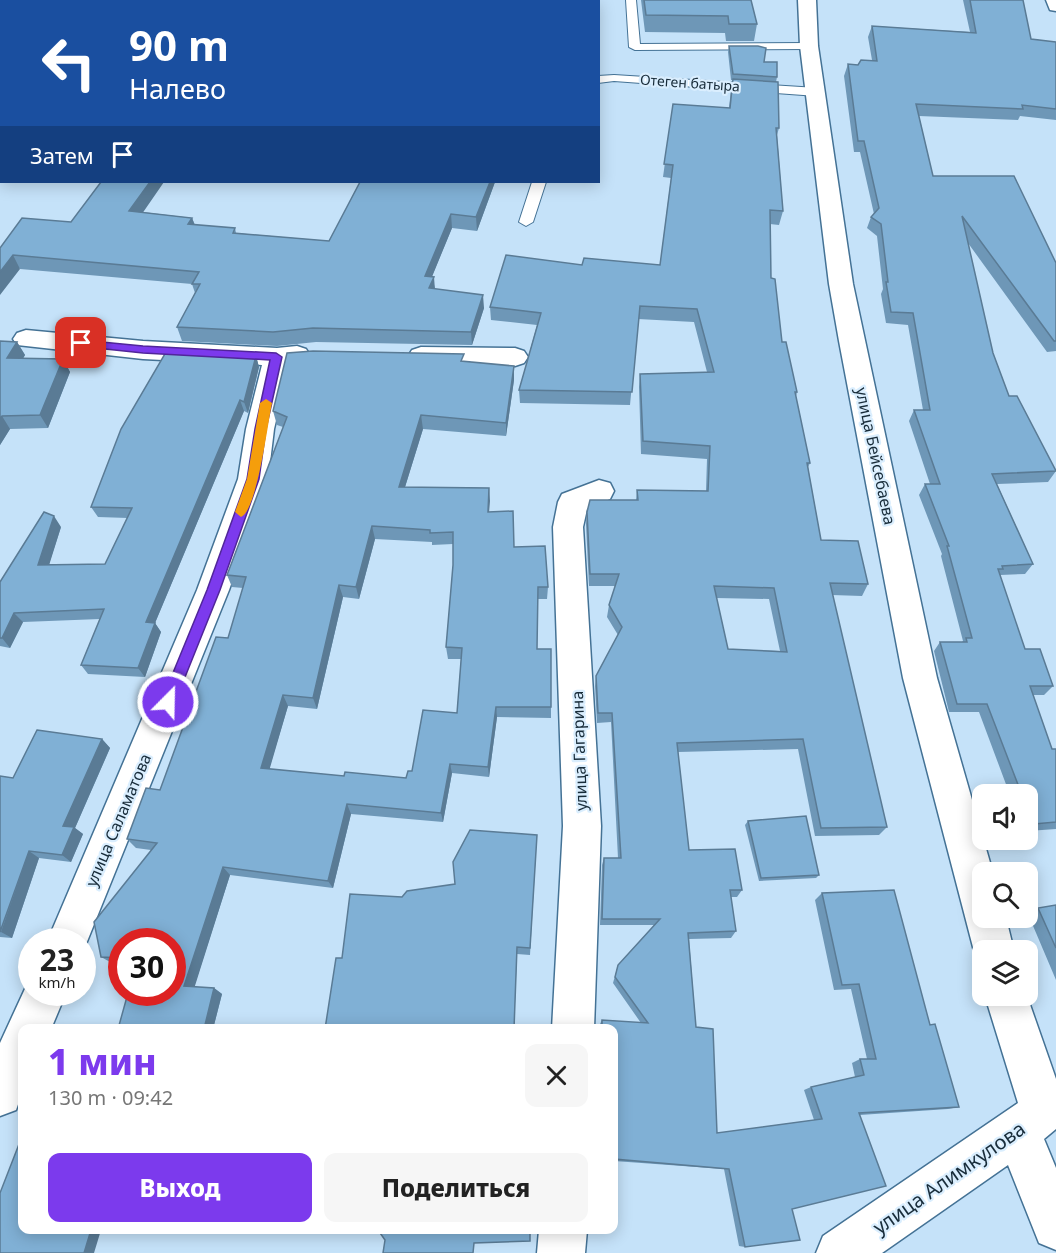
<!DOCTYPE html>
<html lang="ru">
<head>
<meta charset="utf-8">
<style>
  :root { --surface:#fff; --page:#f6f6f6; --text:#222; --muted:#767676; --accent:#7c3aed }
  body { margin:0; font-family:"Noto Sans",sans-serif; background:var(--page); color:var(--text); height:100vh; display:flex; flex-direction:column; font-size:22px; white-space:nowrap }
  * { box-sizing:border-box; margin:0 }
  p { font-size:20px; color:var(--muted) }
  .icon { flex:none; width:33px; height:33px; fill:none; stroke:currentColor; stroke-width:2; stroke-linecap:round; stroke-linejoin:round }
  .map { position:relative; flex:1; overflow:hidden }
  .sheet { position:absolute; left:18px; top:1024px; width:600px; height:210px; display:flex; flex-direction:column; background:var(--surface); border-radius:12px; box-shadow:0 3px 15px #0003 }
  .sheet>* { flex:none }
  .hud { position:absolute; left:0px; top:0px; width:600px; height:183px; box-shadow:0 3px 15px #0003; background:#1a4fa0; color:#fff; overflow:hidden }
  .buttons { position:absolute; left:972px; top:784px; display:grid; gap:12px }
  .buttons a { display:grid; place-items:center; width:66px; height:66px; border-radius:12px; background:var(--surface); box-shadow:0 3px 15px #0003; font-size:30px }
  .speed { position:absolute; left:18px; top:928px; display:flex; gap:12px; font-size:30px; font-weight:700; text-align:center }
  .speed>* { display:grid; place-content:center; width:78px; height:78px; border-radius:50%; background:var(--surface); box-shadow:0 3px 15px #0003; line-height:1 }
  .speed small { font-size:15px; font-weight:400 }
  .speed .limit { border:9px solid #d22; background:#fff; color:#111 }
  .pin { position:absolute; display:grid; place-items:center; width:51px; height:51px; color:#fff; margin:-26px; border-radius:12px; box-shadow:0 3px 9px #0006 }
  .me { position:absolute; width:66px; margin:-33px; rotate:23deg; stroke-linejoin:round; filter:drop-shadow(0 0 4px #0008) }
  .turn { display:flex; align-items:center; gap:21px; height:126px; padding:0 30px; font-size:27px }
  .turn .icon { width:78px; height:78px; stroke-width:2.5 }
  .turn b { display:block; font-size:42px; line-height:51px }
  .then { display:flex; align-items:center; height:57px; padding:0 30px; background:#0003; gap:12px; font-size:22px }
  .round { display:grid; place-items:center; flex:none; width:63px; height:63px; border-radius:12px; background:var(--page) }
  .headline { display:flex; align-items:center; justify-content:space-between; height:102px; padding:0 30px }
  h1 { font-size:36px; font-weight:800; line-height:45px; color:var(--accent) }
  .cta { display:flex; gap:12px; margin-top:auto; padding:12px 30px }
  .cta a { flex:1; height:69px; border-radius:12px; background:var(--accent); color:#fff; font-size:24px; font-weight:800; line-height:69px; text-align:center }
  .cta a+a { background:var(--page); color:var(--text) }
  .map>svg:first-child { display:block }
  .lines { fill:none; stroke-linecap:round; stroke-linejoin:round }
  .service-casing { stroke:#447295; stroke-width:2 }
  .minor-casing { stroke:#447295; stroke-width:3 }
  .secondary-casing { stroke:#447295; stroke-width:3 }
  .service { fill:#fff; fill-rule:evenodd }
  .minor { fill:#fff; fill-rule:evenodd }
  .secondary { fill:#fff; fill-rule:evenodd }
  .wall { fill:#6e97b7; fill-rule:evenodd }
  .shaded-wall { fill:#5a7b95 }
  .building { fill:#80b0d5; stroke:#5a7b95; stroke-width:1.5; fill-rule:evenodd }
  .route { fill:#7c3aed; stroke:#51269a; stroke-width:1.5 }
  .slow { fill:#f59e0b }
  .labels { text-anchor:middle; stroke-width:4.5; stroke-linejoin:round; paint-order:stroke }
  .far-street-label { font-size:14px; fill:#182c3a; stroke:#daeefe }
  .street-label { font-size:16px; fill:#182c3a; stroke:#daeefe }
  .near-street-label { font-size:20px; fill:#182c3a; stroke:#daeefe }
</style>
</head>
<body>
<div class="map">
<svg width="1056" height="1253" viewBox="0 0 1056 1253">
  <rect width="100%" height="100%" fill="#c5e2f9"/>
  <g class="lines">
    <defs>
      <path id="service" d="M516,0H530L515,2Z
        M626,0H636L640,44L809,43L815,46L809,49L635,50L629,47Z
        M614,75L817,88L823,92L817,96L614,81L598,83V76Z
        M532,182H546L533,222L526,226L519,222Z"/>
      <path id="minor" d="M187,0H214L186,2Z
        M798,0H816L818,46L853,284L937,678L993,873H982V918H1006L1014,951H982V967L980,965L974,951L903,678L839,341L829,284L800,46Z
        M1046,0H1056V11L1050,10Z
        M0,112H2V124H0Z
        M26,330L143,341L277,348L297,346L306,349L310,355L306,361L289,365L274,429L268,479L229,590L82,954V942H47L197,590L238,479L246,429L262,365L143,359L17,345L13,339L17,333Z
        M421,347L515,348L524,351L528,357L524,363L515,366L421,365L412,362L408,356L412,350Z
        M599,480L610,483L614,491L610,499L587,509L583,527L601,826L594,1029H552L563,826L553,527L558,502L562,494Z
        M30,978L32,993H66L51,1029H22V1093L16,1110L0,1116V1043Z
        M985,996H1027L1056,1079V1129L1044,1139L1056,1168V1250L1039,1243L1008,1165L882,1253H816L823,1236L1018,1103Z
        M539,1230H587L585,1253H537Z"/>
      <path id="secondary" d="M75,0H94L74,2Z
        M2,83V97H0V84Z"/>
    </defs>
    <!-- service casing -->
    <use href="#service" class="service-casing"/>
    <!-- minor casing -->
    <use href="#minor" class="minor-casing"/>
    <!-- secondary casing -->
    <use href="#secondary" class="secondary-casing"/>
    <!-- service -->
    <use href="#service" class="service"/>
    <!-- minor -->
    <use href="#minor" class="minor"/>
    <!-- secondary -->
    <use href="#secondary" class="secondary"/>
  </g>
  <!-- wall -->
  <path class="wall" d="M641,0H751L757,24L754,41H726L725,33L645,32Z
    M963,0H1023L1031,39L1056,42V120L1020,116L1018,120L919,116L933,176L1056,263V351L1047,352L968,243L993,353L1009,396L1056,471L1048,482L997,484L1033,564L1025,574L1000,575L1025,649L1053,686L1044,695H1033L1052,749H1056V829L1028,831V795H1010L979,712H949L934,651L940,642H962L963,641L941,556L942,554L919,495L925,484H930L909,421L914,410H923L908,325L886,323L881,294L883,289L877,236L867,228L871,217L874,214L860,152H854L844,76L848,64L858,65L872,60L868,37L872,26L970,32Z
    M729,46L764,62L777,77L776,82L779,128L777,135L783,211L779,225L770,224L771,278L782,342L797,392L796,396L810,463L808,467L821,540L868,584L862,596L832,595L887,827L879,835L815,836L798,749L678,752L689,850L742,890L737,897H731L736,931L731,938L689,939L696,1027L717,1133L814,1120L804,1090L811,1087L855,1077L852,1063L860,1059H867L851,989L834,990L815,900L822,893L930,1025L959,1107L948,1109L860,1115L792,1209L745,1247L739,1246L724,1169L614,1161V1029H600V1024L602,1020L641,1023L613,983L618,965L654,925H600L602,865L604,858H618L611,722L597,723L595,686L596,676L618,635L607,617L609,605L615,586H589L586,524L587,512L636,500L637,490L706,491L707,459L641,454L639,387L640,374L707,372L694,322L638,319L630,405L520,403L519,390L537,325L491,320L490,307L582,265H660L671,178L663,177L673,104L729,108L732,80H731L728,52ZM716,598L769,599L780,651L728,649Z
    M495,182L477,231L452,228L432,276L435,289L484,308L472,345L316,342L277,346L182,341L177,327L195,293L192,284L20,269L0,248L71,222L143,212L192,218L195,225L235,228L236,233L329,241Z
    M0,341L17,342L25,355L23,358L63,359L70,372L48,428L10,429L0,445Z
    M256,356L259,367L248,413L244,411L155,623L161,632L145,677L88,674L81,665L100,619L23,622L10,648L0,646V582L61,527L49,564H105L128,518L98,517L91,507Z
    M464,362L514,380L506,436L423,429L405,487L489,488V512L514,547L548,587L547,599H537V649L551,707V718L497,717L489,777L452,773L443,822L351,814L333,888L230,875L194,987L214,988L222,994L213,1029H118L172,993L122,942V964L112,963L101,957L151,850L136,848L127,839L160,790L228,638L243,588L232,587L227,575L283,427L277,425L273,411ZM375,539L432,542V545L453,544V565L446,647L448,659H461L457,713L412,771L406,778L344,776L269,769L288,706L317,709L343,597L359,599Z
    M102,739L110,748L75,828L83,834L71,862L39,858L12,938L0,937V776L13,778Z
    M748,821L819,875L816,878L759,881L745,825Z
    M537,835L530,955L517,954L514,1029H325L342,958L402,897L455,884Z
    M1056,905V980L1028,914L1038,908Z"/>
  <!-- shaded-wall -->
  <path class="shaded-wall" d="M150,182H164L135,224L129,211Z
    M490,182H495L477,231L476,217Z
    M451,214L452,228L427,289L425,276Z
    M192,218L197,231L188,224Z
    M13,255L20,269L0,295V272Z
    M434,277L435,290L429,288Z
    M483,295L484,308L472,345L471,332Z
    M17,342L25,355L16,371L7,358Z
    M256,356L259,367L248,413L244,402Z
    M63,359L70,372L48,428L40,415Z
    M514,366V380L506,436V423Z
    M240,400L244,411L155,623L161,632L145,677L138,668L146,622Z
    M421,415L423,429L401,500L399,487Z
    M2,416L10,429L0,445V419Z
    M489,488L490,501L488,525V512Z
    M54,516L61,527L46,575L38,565Z
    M372,526L375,539L359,599L356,587Z
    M339,585L343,597L317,709L313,698Z
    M14,613L23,622L10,648L2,638Z
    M283,695L288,706L267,778L261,768Z
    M496,707L497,717L489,777L488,767Z
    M102,739L110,748L75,828L83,834L71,862L62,855L63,826Z
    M450,764L452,773L443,822L441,813Z
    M347,804L351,814L333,888L328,881Z
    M29,851L39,858L12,938L1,932Z
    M223,867L230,875L193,992L184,986Z
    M214,988L222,994L213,1029H204Z
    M91,1230H101L94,1253H84Z"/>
  <!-- building -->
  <path class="building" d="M370,0H496V2H369Z
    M644,0H751L757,24H729L728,16L646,15Z
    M970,0H1023L1031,39L1056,42V109L1022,105L1023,109L916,104L933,176H1014L1056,263V341H1054L962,216L993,353L1009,396H1017L1056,471L992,474L1033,564L1002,566L1003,569H998L1025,649H1040L1053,686H1030L1052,749H1056V822L1034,824L1028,808V795H1022L987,704H957L940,642H967L966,638H972L947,546H949L925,484H940L914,410H930L913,313L891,312L886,282H888L881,224L871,217L879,208L864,141H858L848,64L858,65L861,60L877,61L872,26L976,33Z
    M729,46H758L766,48L764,62H777V77L733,74Z
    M733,79L778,82L779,128H776L783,211L770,210L771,278L775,279L782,342H786L797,392H795L810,463H807L821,540L858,541L868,584L830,583L887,827L821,828L803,739L677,743L689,850L735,849L742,890H730L736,931L688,933L696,1027L713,1029L717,1133L822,1119L811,1087L864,1075L860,1059H876L859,984L842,985L822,893L894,890L930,1025L935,1024L959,1107L859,1113L886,1186L792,1209L800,1240L745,1247L729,1169L614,1159V1029H602V1020L648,1023L615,977L618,965L660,919H602L604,858H621L612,713H598L596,676L622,627L609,605L619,574H590L587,512L590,500H638L637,490L708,491L710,446L643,441L640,374L714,372L697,309L640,306L632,392L519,390L541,313L490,307L506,255L582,265L584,258L660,265L673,165L664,164L673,104L730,108ZM714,586L774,588L787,652L728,649Z
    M101,182H150L129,211L192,218L188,224L235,228L233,233L329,241L360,182H490L476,217L451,214L425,276L434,277L429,288L483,295L471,332L313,328L273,332L177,327L200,284H192L199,272L13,255L0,272V248L22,218L71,222Z
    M0,341L17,342L7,358L63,359L40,415L2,416L0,419Z
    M313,351L464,354L461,361L514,366L506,423L421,415L399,487L489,488L488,512L513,511L514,547L545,546L548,587H538L537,649H551V707H496L488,767L450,764L441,813L347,804L328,881L223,867L184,986L214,988L204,1029H118L128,993H172V942H122V958L101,957L94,922L157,843L127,839L146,788L160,790L216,637L228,638L246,577L227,575L287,417L273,411L287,353ZM372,526L430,530V533L453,532V565L446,647L462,648L457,713L423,710L412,771H408L406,778L345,772L344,776L261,768L283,695L313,698L339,585L356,587Z
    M166,352L256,356L244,402L240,400L146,622L155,623L138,668L81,665L104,609L14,613L2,638H0V582L44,512L54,516L38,565L105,564L132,508L91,507L121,429Z
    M37,730L102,739L63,826L74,827L62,855L29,851L0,932V776L13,778Z
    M806,816L819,875L761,878L748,821Z
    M470,830L537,835L530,948L517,947L514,1029H325L336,958H342L350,894L402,897L407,891L455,884L453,862Z
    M1056,905V948L1038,908Z
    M21,1139H22V1230H91L84,1253H0V1193Z
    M378,1230H530V1241L474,1243L473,1253H383L385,1240Z"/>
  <!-- route -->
  <path class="route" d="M81,340L143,346L276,353L282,357L266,429L259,479L220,590L175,702L173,707L168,708L163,707L161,702L207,590L247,479L255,429L270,360L143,353L77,346L75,343Z"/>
  <!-- slow -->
  <path class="slow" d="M266,399L272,403C268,422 257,511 241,517L235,512L247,479L260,403Z"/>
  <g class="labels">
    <!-- far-street labels -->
    <g class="far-street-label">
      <text transform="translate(690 83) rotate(4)" y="5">Отеген батыра</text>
    </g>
    <!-- street labels -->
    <g class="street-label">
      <text transform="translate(876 456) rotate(78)" y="6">улица Бейсебаева</text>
      <text transform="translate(579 751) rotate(-92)" y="6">улица Гагарина</text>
      <text transform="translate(118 820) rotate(-67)" y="6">улица Саламатова</text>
    </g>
    <!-- near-street labels -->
    <g class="near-street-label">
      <text transform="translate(949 1178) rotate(-35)" y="7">улица Алимкулова</text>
    </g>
  </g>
</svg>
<div class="buttons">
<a><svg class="icon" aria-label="sound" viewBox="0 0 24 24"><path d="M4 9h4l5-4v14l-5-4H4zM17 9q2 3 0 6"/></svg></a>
<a><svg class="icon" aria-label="search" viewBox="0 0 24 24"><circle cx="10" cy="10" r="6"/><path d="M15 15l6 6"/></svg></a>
<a><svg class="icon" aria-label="layers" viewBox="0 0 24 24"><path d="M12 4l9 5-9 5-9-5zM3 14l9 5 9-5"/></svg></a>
</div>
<div class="speed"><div>23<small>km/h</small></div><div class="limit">30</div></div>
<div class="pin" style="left:81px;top:343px;background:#d93025"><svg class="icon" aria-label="arrive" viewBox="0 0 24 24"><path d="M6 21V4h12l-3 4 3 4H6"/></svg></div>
<svg class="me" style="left:168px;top:702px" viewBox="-20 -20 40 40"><circle r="17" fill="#7c3aed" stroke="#fff" stroke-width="3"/><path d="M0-11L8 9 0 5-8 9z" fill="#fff"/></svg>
<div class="hud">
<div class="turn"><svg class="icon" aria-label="left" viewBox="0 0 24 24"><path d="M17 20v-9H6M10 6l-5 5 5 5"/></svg><div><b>90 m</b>Налево</div></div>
<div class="then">Затем<svg class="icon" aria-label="arrive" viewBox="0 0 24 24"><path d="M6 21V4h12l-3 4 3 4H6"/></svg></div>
</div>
<section class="sheet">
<div class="headline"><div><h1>1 мин</h1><p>130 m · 09:42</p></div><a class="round"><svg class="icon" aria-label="close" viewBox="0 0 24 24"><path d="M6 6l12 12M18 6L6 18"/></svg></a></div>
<div class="cta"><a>Выход</a><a>Поделиться</a></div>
</section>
</div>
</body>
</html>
